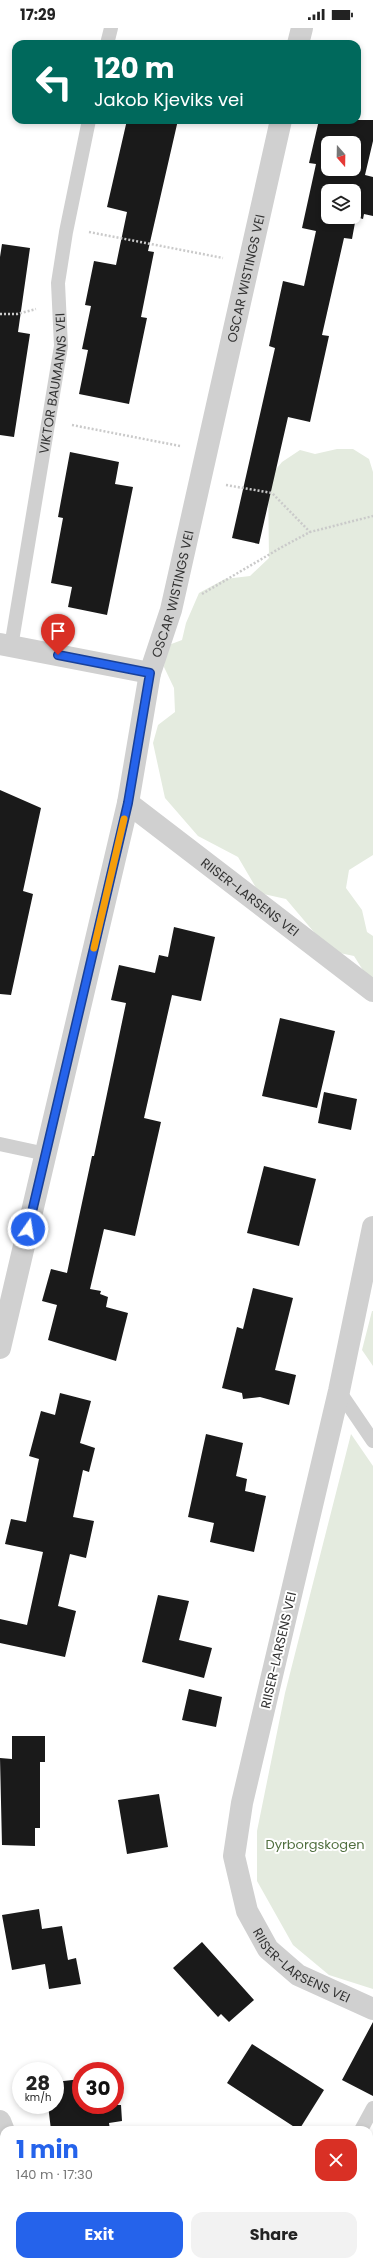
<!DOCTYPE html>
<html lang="en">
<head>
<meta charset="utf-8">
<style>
  :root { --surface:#fff; --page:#f2f2f2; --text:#222; --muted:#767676; --accent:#2563eb }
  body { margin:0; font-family:Poppins,sans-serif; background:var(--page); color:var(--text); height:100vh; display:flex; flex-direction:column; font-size:15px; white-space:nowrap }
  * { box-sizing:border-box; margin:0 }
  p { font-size:13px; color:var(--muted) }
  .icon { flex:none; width:22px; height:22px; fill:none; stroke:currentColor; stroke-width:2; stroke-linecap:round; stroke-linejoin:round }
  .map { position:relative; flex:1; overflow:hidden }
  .details { position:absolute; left:0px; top:2098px; width:373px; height:140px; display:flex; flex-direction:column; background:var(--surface); border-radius:12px 12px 0 0; box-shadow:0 2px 6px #0003 }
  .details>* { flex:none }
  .hud { position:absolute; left:12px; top:12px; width:349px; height:84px; border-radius:12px; box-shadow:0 2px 6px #0003; background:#00695c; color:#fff; overflow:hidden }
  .needle { width:26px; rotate:160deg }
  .buttons { position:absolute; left:321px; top:108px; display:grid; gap:8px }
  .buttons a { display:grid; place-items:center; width:40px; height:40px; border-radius:8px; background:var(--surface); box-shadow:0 2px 6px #0003; font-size:20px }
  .speed { position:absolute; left:12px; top:2034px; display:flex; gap:8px; font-size:20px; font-weight:700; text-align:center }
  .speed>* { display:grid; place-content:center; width:52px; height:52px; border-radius:50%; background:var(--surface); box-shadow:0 2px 6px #0003; line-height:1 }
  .speed small { font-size:10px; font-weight:400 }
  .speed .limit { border:6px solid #d22; background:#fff; color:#111 }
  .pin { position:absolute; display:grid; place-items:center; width:34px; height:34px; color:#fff; margin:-41px -17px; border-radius:50% 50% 50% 0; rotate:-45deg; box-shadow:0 0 4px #0007 }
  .pin .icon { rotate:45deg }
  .me { position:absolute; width:44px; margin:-22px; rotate:13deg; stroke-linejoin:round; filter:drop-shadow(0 0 3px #0008) }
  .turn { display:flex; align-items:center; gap:14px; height:84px; padding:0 16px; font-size:18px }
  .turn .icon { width:52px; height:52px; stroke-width:2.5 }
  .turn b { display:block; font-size:28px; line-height:34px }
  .round { display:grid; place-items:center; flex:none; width:42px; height:42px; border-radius:12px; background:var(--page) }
  .summary { display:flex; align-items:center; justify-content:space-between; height:68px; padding:0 16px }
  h1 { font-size:24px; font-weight:700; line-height:30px; color:var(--accent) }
  .action { display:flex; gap:8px; margin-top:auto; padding:8px 16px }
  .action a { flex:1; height:46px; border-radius:12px; background:var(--accent); color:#fff; font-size:16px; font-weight:700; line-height:46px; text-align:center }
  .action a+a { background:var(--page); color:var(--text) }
  .status { display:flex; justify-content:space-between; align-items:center; height:28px; padding:0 20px; background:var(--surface); direction:ltr }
  .status svg { height:11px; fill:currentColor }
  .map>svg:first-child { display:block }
  .green { fill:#e4ebdf }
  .building { fill:#1a1a1a; fill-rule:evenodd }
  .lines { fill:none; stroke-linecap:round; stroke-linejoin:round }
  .path { stroke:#cacaca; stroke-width:2.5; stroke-dasharray:2 2; stroke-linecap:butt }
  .service { stroke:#d0d0d0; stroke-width:14 }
  .minor { stroke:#d0d0d0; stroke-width:22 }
  .route-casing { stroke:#184099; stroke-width:10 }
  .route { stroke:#2563eb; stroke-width:7 }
  .slow { stroke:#f59e0b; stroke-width:7 }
  .labels { text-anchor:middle; stroke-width:4; stroke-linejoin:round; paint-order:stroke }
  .street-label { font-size:13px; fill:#333; stroke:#fff }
  .park-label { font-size:13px; fill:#506f3f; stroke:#fff }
</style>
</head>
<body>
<div class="status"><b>17:29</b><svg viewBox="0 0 49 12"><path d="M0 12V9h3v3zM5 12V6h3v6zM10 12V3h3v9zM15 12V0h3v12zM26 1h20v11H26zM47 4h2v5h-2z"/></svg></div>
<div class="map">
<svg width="373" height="2238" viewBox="0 0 373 2238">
  <rect width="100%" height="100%" fill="#fff"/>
  <!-- green -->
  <path class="green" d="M337,421H353L369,431L373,444V827L349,842L346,860L362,882L367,904L373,908V958L354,928L330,923L286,871L259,865L238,829L198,808L165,770L153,715L158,697L175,684L174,660L164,639L166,618L182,612L186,595L199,565L225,551L250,548L269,530L268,451L282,434L300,422L315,426Z
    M372,1283H373V1338L362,1322Z
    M351,1406L373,1438V1961L329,1947L293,1917L257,1853V1803L285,1665Z"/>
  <!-- building -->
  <path class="building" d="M127,92H178L148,223L154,224L141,289L147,290L129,376L79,366L88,322L82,321L91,278L85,277L94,233L116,237L127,184L107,179Z
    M319,92H373V113L365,147L373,149V188L364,186L363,191L356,189L352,211L344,210L322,307L329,308L310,394L288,389L259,516L232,510L275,320L269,318L283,253L304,258L316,203L302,200L316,136L309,135ZM328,115H354V141H328ZM328,163H354V189H328Z
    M2,216L30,220L18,304L30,306L14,409L0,407V229Z
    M70,424L119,434L115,456L133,459L107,587L68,579L72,559L51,555L63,490L58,489Z
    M0,762L41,780L23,863L33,866L11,967L0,966Z
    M174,899L215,909L201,973L172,967L144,1090L161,1094L135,1208L104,1201L90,1261L101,1263L100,1266L108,1269L106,1279L128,1285L116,1333L48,1312L57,1277L42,1273L51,1241L67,1245L92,1128H94L126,975L111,972L119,937L155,945L159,927L168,929Z
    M280,990L335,1003L317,1080L262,1068Z
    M324,1064L357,1071L351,1102L318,1095Z
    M264,1138L316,1151L299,1218L247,1205Z
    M253,1260L293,1270L275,1342L296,1347L289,1377L260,1369L243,1371L242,1365L222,1360L237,1299L243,1301Z
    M60,1365L91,1373L80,1415L95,1420L89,1444L83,1442L73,1489L94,1493L86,1530L70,1526L58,1578L76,1583L65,1629L0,1615V1591L27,1597L43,1524L5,1516L11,1491L26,1494L39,1431L29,1428L41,1383L55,1387Z
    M206,1406L243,1415L236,1448L247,1451L245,1463L266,1468L254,1524L210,1514L214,1495L188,1489Z
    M158,1567L189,1573L179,1612L212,1620L204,1650L142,1634Z
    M189,1661L222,1669L216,1699L182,1692Z
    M12,1708H45V1734H40V1800H35V1818L2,1817L0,1730L12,1731Z
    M159,1766L168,1819L127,1826L118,1772Z
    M39,1881L42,1901L62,1898L68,1932L76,1930L81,1956L49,1961L45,1936L12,1942L2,1887Z
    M202,1914L254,1972L229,1994L221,1986L218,1989L173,1940Z
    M373,1994V2068L342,2052Z
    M252,2016L324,2062L299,2102L227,2055Z
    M81,2051V2077H121L122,2093L109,2095L110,2102H77V2099L51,2102L48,2077H55V2054Z"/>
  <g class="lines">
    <!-- path -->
    <path class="path" d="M89,204L223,230
      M0,286H17L36,281
      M72,397L180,418
      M226,457L272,465L310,504
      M202,566L282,519L310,504L373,488
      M50,2238L54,2234"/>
    <!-- service -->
    <g class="service">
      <path d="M107,16L111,0"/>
      <path id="s1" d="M11,619L61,318L58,255L66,204L89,92"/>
      <path d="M0,1116L46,1126"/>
      <path d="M339,1363L373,1413"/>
      <path d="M361,2102L373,2080"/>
    </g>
    <!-- minor -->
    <g class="minor">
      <path d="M298,16L302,0"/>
      <path d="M0,616L150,645"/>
      <path id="s2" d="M128,775L373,963"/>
      <path id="s3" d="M373,1199L339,1363L242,1775L234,1828L247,1883L268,1921L298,1947L373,1981"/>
      <path id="s4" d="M0,1320L128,775L150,645L171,582L281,92"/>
      <path d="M0,2093L4,2103"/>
      <path d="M146,2234L158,2238"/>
    </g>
  </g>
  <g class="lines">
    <defs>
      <path id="route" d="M28,1201L128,775L150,645L58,627"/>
    </defs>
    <!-- route casing -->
    <use href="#route" class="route-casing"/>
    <!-- route -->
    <use href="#route" class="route"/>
    <!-- slow -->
    <path class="slow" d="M94,920L124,791"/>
  </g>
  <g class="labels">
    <!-- street labels -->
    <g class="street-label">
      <text dy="5" stroke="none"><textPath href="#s4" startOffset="1098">OSCAR WISTINGS VEI</textPath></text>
      <text dy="5" stroke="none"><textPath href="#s1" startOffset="267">VIKTOR BAUMANNS VEI</textPath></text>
      <text dy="5" stroke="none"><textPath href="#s4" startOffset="774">OSCAR WISTINGS VEI</textPath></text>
      <text dy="5" stroke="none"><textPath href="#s2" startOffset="154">RIISER-LARSENS VEI</textPath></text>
      <text transform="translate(278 1622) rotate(-77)" y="5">RIISER-LARSENS VEI</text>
      <text dy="5" stroke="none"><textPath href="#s3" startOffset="781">RIISER-LARSENS VEI</textPath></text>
    </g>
    <!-- park labels -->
    <g class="park-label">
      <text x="315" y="1821">Dyrborgskogen</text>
    </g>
  </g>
</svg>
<div class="buttons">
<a><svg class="needle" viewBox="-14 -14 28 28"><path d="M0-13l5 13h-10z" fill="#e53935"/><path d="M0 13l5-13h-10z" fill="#767676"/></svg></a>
<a><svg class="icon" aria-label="layers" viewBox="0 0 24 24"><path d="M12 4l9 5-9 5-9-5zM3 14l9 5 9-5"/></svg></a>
</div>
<div class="speed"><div>28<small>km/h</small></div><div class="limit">30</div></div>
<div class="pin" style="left:58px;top:627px;background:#d93025"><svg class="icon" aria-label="arrive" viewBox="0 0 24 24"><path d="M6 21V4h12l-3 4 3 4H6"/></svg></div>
<svg class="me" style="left:28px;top:1201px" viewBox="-20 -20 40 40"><circle r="17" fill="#2563eb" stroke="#fff" stroke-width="3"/><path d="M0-11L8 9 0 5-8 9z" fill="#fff"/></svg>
<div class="hud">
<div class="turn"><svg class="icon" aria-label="left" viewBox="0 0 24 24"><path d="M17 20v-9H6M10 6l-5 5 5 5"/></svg><div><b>120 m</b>Jakob Kjeviks vei</div></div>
</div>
<section class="details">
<div class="summary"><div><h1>1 min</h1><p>140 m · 17:30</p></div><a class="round" style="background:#d93025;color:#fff"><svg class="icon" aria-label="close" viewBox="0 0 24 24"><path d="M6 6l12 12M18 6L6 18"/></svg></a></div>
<div class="action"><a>Exit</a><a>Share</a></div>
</section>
</div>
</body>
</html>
